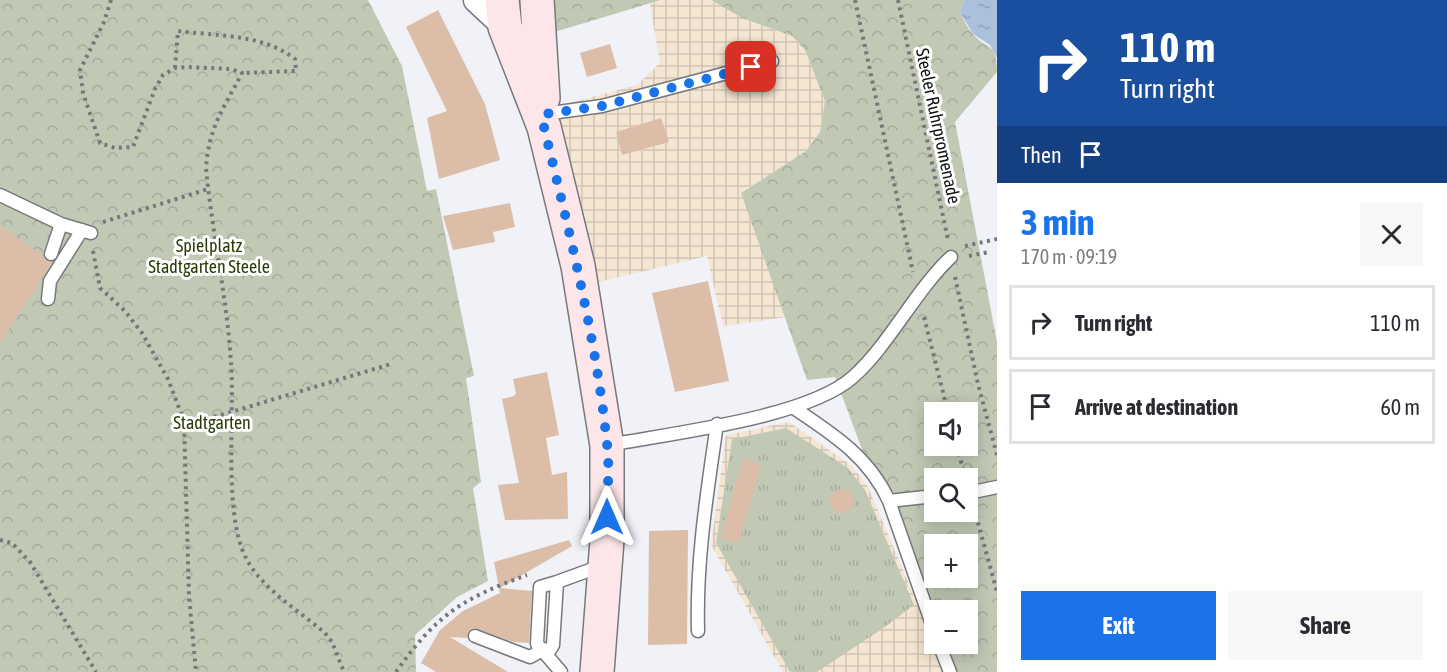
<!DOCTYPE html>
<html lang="en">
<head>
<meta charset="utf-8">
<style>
  :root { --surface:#fff; --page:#f7f7f7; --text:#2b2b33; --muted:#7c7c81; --line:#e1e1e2; --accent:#1a73e8 }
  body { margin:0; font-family:"Asap Condensed",sans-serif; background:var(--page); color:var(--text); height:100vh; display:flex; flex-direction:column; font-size:22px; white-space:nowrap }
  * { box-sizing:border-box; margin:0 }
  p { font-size:20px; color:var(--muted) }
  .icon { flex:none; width:33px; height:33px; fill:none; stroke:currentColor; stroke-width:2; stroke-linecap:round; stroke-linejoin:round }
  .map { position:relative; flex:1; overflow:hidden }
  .side { display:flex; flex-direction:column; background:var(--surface); width:450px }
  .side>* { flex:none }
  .top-card { background:#1a4fa0; color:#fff; overflow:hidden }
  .controls { position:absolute; left:924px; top:402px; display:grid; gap:12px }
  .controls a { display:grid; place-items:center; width:54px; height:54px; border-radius:0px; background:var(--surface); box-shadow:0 3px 15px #0003; font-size:30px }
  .pin { position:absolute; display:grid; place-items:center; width:51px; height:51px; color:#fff; margin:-26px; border-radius:12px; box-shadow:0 3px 9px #0006 }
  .me { position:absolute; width:66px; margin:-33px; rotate:0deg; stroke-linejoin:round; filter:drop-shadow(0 0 4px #0008) }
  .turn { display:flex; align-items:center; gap:21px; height:126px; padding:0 24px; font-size:27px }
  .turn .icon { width:78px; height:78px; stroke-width:2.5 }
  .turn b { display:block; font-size:42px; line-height:51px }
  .then { display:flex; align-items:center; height:57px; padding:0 24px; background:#0003; gap:12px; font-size:22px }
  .round { display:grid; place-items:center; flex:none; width:63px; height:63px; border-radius:0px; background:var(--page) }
  .headline { display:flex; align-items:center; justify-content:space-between; height:102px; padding:0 24px }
  h1 { font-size:36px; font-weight:700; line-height:45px; color:var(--accent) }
  .cta { display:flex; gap:12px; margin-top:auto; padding:12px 24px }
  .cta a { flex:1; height:69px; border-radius:0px; background:var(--accent); color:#fff; font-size:24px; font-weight:700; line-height:69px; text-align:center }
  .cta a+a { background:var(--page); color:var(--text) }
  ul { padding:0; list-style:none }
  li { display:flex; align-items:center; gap:18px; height:75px; margin:0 12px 9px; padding:0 12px; border:3px solid var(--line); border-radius:0px }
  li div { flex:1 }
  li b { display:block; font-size:22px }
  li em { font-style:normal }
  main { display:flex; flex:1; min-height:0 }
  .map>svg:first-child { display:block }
  .industrial { fill:url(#industrial-grid) }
  .grass { fill:url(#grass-tufts) }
  .forest { fill:url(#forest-crowns); fill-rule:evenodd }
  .water { fill:url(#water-ripples) }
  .building { fill:#dcbda7 }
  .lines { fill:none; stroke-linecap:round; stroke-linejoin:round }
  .lane-casing { stroke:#76787c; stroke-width:15 }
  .street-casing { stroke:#76787c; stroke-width:27 }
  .secondary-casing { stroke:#76787c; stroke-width:36 }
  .path { stroke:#76777a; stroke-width:4; stroke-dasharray:3 4.5; stroke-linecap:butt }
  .lane { stroke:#fff; stroke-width:12 }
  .street { stroke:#fff; stroke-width:24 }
  .secondary { stroke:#fde6e9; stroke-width:33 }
  .route { stroke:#1a73e8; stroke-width:10; stroke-dasharray:0 18 }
  .labels { text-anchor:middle; stroke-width:6; stroke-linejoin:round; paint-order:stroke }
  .street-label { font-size:18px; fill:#101112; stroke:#fff }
  .park-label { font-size:18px; fill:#2b3b07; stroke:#fff }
</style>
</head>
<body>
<main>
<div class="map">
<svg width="997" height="672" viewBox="0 0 997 672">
  <defs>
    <pattern id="industrial-grid" width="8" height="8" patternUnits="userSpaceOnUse" patternTransform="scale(1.5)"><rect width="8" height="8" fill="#f5e6d3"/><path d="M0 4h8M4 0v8" fill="none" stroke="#d1c4b4"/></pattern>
    <pattern id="grass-tufts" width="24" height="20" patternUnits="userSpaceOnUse" patternTransform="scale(1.5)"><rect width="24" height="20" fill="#c1c9b5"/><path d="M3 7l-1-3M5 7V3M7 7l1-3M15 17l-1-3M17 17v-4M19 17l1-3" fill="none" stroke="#a5ac9b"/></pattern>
    <pattern id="forest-crowns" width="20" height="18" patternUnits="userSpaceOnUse" patternTransform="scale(1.5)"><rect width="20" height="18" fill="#c1c9b5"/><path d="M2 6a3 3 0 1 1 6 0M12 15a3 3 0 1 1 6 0" fill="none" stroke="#a5ac9b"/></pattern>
    <pattern id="water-ripples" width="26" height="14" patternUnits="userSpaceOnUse" patternTransform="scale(1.5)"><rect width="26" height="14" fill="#aac0dc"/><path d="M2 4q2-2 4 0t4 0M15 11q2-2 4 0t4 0" fill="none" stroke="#91a4bc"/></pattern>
  </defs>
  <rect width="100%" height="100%" fill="#f0f2f7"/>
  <!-- industrial -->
  <path class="industrial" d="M661,0H711L742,18L792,36L805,50L825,101L820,132L806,151L741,193L786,317L723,326L707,256L590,284L550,108L637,85L660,63L650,4Z
    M789,422L851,465L868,487L946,672H783L711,545L726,435Z"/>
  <!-- grass -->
  <path class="grass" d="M786,428L848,468L865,490L914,605L882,629L817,672H790L716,543L732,439Z"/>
  <!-- forest -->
  <path class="forest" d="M0,0H368L402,66L427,191L436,189L474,376L466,378L481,482L473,488L488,581L457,597L415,635L416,672H0Z
    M540,0H661L541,36Z
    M711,0H964L960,12C964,19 967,28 973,34C988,51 997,42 997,72L955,122L997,342V672H946L935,644H968V610H934V642L835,377L807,380L741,193L806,151L820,132L825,101L805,50L792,36L742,18ZM934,412H968V446H934ZM934,478H968V512H934ZM934,544H968V578H934Z"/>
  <!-- water -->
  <path class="water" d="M964,0H997V58L990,45L973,34L960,12Z"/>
  <!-- building -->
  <path class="building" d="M438,10L485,104L500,160L439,179L427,118L447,111L406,27Z
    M610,44L617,68L587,77L580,53Z
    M661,118L669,142L622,155L616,132Z
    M510,203L515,227L493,232L495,242L453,250L443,216Z
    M0,226L52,262L0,343Z
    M708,281L729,381L675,392L652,293Z
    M547,372L559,435L546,438L552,475L567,472L568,519L505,520L498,485L519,483L502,399L514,396L516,393L513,379Z
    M743,459L761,464L739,543L721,538Z
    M830 501a12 12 0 1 1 24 0a12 12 0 1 1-24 0Z
    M688,530L687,644L648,645L649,531Z
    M569,540L572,546L500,588L532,591L529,643L513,642L474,628L468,633L467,638L450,637L508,672H436L421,663L440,630L463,611L500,593L494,562Z"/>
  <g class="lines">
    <defs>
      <path id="lane" d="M544,114L602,106L772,61
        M0,195L61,224L91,233
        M51,254L61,224
        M48,299L50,281L82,230
        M794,408C833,434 869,457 889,501L934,496
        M609,445C672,433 807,418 853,377C889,345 915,291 951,257
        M968,493L997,487
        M889,501L934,630
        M557,582L540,587L537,644L561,672
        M698,631C696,561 707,493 717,424
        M475,636L530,657L544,649
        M939,644L950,672
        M548,653L553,645L557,582L601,566"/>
      <path id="street" d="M476,0L505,27"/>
      <path id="secondary" d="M502,0L505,27L544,127L578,266L607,446V540L597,672
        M537,0L543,98"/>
    </defs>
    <!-- lane casing -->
    <use href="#lane" class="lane-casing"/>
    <!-- street casing -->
    <use href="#street" class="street-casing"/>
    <!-- secondary casing -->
    <use href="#secondary" class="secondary-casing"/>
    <!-- path -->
    <path class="path" d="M111,0L104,22L80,70L83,93L100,143L115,148L133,147L155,89L163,75L175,68L187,67L231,69L242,73C224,108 209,126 206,168C212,233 227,297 231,363C235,413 223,515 246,558C262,589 298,610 325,633L332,642L344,672
      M855,0L913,272
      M898,0L948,240
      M175,68L178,31C217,36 263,34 295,59L296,71L242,73
      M103,222L208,189
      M965,246L997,239
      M93,251L100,288L125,311L142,333L168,379L184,421L189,596L196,672
      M969,256L989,252
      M955,277L978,384L997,455
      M924,317L948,412
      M184,421L218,416L391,364
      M957,446L965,477
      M974,508L997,592
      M0,540L12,543L30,562L96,672
      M396,672C436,615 463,598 527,575"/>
    <!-- lane -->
    <use href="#lane" class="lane"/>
    <!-- street -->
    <use href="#street" class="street"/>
    <!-- secondary -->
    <use href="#secondary" class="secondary"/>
  </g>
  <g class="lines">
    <!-- route -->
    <path class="route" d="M607,517C607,493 610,468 607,444C596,337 569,231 544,127V114L602,106L751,67"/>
  </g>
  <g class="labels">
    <!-- street labels -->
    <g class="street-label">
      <text transform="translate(938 126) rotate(78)" y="6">Steeler Ruhrpromenade</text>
    </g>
    <!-- park labels -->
    <g class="park-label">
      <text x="209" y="252">Spielplatz<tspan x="209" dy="21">Stadtgarten Steele</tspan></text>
      <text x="212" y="429">Stadtgarten</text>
    </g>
  </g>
</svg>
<div class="controls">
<a><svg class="icon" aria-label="sound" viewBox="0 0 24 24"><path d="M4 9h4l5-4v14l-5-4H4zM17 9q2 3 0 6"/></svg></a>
<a><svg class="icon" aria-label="search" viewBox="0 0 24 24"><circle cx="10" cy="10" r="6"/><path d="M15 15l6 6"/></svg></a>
<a>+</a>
<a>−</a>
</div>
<div class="pin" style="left:751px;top:67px;background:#d93025"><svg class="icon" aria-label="arrive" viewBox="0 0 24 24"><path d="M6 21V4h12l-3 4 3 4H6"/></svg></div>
<svg class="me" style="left:607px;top:517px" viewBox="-20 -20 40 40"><path d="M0-17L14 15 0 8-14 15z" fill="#1a73e8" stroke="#fff" stroke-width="4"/></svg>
</div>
<section class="side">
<div class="top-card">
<div class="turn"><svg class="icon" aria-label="right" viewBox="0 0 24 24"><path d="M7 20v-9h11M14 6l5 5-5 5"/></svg><div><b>110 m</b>Turn right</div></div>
<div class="then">Then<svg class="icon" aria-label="arrive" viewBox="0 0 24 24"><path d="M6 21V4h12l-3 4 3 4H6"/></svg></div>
</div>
<div class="headline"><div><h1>3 min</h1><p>170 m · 09:19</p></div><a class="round"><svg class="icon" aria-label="close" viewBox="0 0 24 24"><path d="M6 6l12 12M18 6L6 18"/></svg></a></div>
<ul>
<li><svg class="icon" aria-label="right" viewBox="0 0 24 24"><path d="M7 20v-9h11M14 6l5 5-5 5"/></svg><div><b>Turn right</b></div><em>110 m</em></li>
<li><svg class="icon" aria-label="arrive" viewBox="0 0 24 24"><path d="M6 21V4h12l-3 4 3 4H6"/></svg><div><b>Arrive at destination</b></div><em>60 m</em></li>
</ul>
<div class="cta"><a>Exit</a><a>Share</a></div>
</section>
</main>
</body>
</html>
